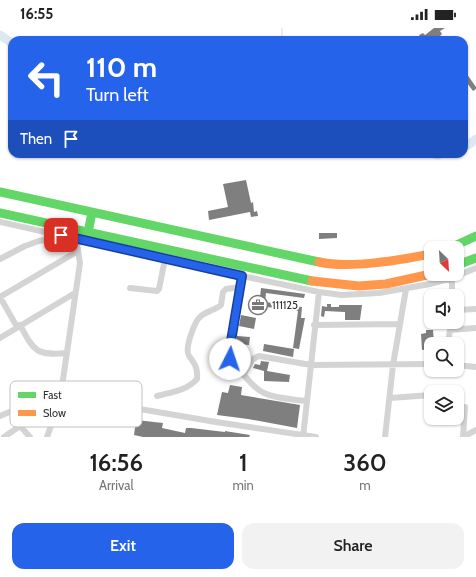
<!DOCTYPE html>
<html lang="en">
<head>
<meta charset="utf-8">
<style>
  :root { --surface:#fff; --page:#f2f2f2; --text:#222; --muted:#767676; --accent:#2563eb }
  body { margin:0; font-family:Cabin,sans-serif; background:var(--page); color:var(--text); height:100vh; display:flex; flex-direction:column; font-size:15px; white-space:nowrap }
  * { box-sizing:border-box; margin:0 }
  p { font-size:13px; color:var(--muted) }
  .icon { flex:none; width:22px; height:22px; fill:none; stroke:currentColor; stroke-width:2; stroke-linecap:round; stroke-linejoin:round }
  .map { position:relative; height:409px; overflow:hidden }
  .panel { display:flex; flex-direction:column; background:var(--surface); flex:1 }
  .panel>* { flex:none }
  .hud { position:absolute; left:8px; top:8px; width:460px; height:122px; border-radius:12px; box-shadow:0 1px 3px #0004; background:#2563eb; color:#fff; overflow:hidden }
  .needle { width:26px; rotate:155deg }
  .controls { position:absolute; left:424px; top:213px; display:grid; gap:8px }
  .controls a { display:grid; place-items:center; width:40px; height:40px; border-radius:8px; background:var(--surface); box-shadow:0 1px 3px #0004; font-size:20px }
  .pin { position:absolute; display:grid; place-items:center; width:34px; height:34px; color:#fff; margin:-17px; border-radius:8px; box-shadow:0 2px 6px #0006 }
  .me { position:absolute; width:44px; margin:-22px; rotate:4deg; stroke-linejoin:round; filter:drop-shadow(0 0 3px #0008) }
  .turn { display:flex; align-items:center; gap:14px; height:84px; padding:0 12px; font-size:18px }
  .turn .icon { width:52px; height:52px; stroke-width:2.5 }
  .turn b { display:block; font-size:28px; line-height:34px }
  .then { display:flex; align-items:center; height:38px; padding:0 12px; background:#0003; gap:8px; font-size:15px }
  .eta { display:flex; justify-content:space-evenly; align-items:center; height:68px; text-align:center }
  .eta b { font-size:24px; font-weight:600; line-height:28px }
  .action { display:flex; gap:8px; margin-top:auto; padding:8px 12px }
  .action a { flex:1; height:46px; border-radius:12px; background:var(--accent); color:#fff; font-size:16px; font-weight:600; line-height:46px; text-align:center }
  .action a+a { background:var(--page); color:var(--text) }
  .status { display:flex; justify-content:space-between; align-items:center; height:28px; padding:0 20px; background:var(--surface); direction:ltr }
  .status svg { height:11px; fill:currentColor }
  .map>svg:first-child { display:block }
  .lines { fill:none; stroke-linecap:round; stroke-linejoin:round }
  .stream { stroke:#dde9f0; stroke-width:1.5 }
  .river { stroke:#dde9f0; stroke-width:9 }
  .building { fill:#7f7f7f }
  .street { stroke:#d4d4d4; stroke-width:6 }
  .fast { stroke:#63d668; stroke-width:9 }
  .slow { stroke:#ff974d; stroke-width:9 }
  .route-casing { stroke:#184099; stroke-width:10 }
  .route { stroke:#2563eb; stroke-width:7 }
  .labels { text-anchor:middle; stroke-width:4; stroke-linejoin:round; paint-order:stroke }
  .poi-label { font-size:11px; fill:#303030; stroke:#fff; text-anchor:start }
  .key { fill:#fff; stroke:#c1c1c1; stroke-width:1 }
  .key-label { font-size:11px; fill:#303030 }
</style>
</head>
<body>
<div class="status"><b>16:55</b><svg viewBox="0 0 49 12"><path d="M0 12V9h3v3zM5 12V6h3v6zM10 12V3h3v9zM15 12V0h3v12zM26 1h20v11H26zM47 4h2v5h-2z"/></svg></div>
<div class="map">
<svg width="476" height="409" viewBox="0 0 476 409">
  <rect width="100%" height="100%" fill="#fff"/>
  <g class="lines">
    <!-- stream -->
    <path class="stream" d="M282,12V0"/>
    <!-- river -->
    <path class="river" d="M0,7L12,15
      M464,118L468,117L476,111
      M434,126L438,127L440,126"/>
  </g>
  <!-- building -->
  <path class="building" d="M434,0H445L440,3L442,6L440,8L442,12H422L419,7L423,5L425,7Z
    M464,42L476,59V61L473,63L464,51Z
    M246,152L251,175L253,174L254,184L257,183L258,188L251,189L250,184L209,192L208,183L228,179L223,156Z
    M319,205H337V210L319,211Z
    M261,260L305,266L304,270L266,265L265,274L302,279L301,290H305L299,321L293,320L298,283L259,278Z
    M327,276H331V279H339V277H362L360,292H345V284L325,283L324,289L321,288L322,278L327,279Z
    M241,287L256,290L254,301L239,298Z
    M426,302H433L434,316H431V321L422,322L421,306L426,305Z
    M237,308L250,309L249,317L236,316Z
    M264,316L294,321L293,329L263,323Z
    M261,333L269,334L267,343L290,347L289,354L264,353V343L253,340L255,336L260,337Z
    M230,357L242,359L241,367L300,377L297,400L248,391L217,387L222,364L228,365Z
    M136,392L163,395L162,400L185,405L186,400H191L225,404V403L231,404L250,407L249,409H143L134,407Z"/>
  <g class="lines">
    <!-- street -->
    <path class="street" d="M0,194L242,248L319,264L342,267L379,265L430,256L452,250L476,240
      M0,231L25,218L39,213L50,211L76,210L78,223L0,269
      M242,248L230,326C231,335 236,340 243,346C249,353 255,361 264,365C276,371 293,371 306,373
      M130,260L157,263L159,261L165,231
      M319,264L311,337L431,336
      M452,268V250
      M0,269L17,299
      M457,282L476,281
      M20,297C34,323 36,328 67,325
      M314,297L399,296
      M450,302L476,300
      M0,310L75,265
      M448,316L451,294
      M457,337L476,339
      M243,347L253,331L259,328L311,337L303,409
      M157,368C172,364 186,363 197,351C198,340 195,336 189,328C184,321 195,292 201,288C207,283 215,282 221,277L223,264L226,261L241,259
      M390,370L431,367
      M12,383L20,398L30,409
      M0,388L19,380L40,374L60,372L93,373L216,394L316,409
      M4,409L20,398
      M47,409L60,372L80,235L78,223
      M385,409L393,337L406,261
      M463,409L465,379
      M463,409L476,402"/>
    <!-- fast -->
    <path class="fast" d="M0,164L319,234
      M0,185L312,253
      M88,205L92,184
      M450,220L476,208
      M457,237L476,230"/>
    <!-- slow -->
    <path class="slow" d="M319,234C350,241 399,232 431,226
      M312,253L359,258L386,256L431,246"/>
  </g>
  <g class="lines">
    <defs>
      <path id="route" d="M61,207L242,248L230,319V331"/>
    </defs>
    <!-- route casing -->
    <use href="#route" class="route-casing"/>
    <!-- route -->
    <use href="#route" class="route"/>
  </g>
  <!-- icons -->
  <defs>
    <symbol id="office-ring" viewBox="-11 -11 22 22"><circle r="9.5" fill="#fff" stroke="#787878" stroke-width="1.5"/><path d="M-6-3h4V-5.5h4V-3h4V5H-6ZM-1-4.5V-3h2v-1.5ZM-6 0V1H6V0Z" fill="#787878"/></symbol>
  </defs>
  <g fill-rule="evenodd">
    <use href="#office-ring" x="247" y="266" width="22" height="22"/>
  </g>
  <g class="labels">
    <!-- poi labels -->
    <g class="poi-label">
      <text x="272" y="281">111125</text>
    </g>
  </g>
  <!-- legend -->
  <rect x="10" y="353" width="132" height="46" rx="6" class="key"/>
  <rect x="18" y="364" width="18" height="6" fill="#63d668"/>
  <rect x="18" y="382" width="18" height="6" fill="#ff974d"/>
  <g class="key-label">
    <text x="43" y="371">Fast</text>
    <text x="43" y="389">Slow</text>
  </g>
</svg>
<div class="controls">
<a><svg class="needle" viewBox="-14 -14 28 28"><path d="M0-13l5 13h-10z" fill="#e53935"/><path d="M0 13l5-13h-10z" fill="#767676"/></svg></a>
<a><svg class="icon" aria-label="sound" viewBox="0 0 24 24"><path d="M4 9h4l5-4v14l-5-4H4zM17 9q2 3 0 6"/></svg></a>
<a><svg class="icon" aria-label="search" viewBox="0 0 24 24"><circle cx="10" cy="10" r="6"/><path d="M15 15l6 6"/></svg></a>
<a><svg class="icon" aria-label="layers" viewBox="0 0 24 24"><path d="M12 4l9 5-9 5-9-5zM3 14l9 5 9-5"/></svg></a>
</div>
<div class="pin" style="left:61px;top:207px;background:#d93025"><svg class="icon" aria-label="arrive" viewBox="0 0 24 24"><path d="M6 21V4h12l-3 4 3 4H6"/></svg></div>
<svg class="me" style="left:230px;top:331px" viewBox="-20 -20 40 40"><circle r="19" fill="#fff"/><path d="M0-13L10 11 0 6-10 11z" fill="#2563eb"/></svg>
<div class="hud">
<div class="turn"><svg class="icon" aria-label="left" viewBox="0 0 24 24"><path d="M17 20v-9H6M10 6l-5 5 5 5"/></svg><div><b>110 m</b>Turn left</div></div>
<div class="then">Then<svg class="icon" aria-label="arrive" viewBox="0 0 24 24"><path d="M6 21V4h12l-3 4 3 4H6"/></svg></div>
</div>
</div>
<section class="panel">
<div class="eta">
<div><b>16:56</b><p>Arrival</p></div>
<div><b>1</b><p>min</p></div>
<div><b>360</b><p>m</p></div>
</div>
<div class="action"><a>Exit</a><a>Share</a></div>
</section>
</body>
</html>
